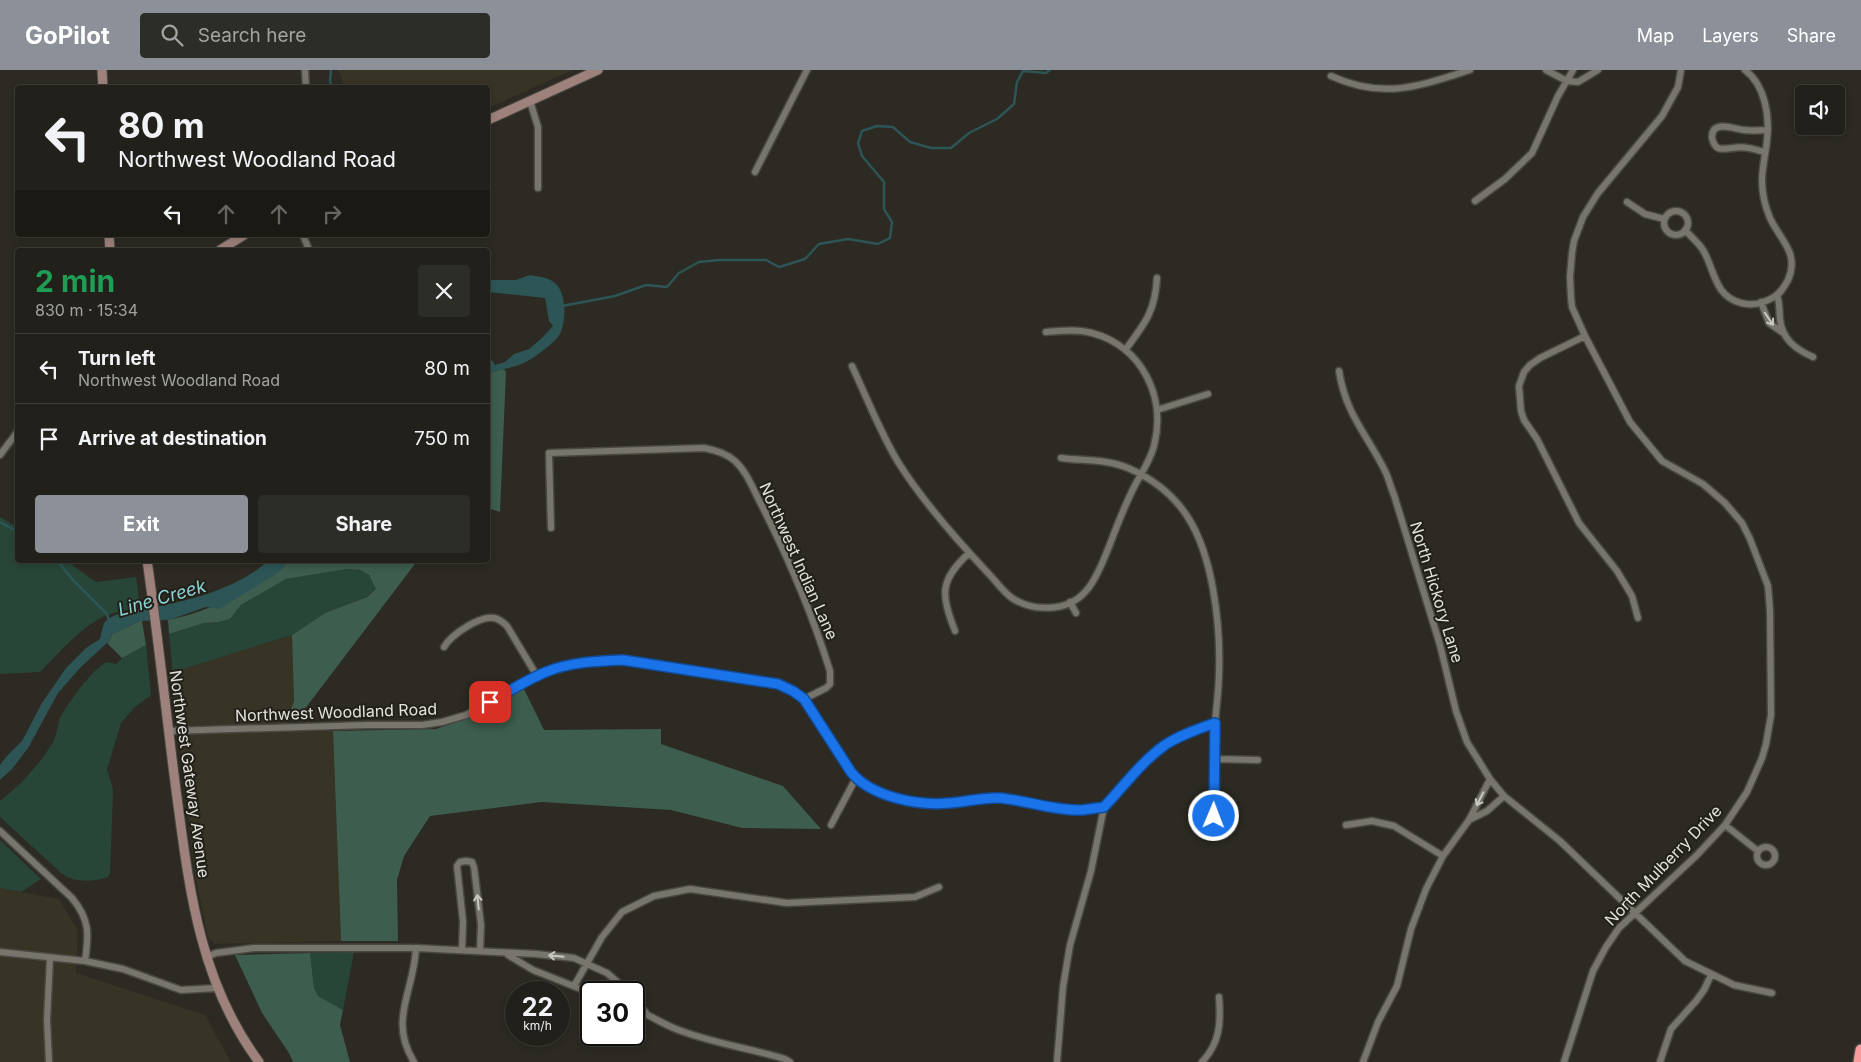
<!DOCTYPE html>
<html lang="en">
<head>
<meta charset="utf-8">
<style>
  :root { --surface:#21201a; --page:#2d2d27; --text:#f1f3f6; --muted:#a2a3a2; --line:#3e3e39; --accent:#8c9099 }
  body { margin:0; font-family:Inter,sans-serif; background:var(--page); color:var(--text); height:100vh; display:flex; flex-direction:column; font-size:19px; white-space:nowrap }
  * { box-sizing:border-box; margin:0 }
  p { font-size:16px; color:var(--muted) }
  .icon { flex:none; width:28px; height:28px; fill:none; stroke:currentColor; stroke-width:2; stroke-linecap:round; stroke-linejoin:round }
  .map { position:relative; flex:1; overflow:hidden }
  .drawer { position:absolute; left:15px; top:178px; width:475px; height:315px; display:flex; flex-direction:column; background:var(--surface); border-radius:5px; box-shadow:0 2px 8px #0003,0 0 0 1px var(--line) }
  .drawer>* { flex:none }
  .top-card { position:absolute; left:15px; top:15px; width:475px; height:152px; border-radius:5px; box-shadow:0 2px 8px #0003,0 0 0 1px var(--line); background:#21201a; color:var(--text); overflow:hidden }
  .fabs { position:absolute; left:1795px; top:15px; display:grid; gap:10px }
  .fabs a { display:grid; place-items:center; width:50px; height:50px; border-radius:5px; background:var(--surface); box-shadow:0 2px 8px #0003,0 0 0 1px var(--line); font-size:25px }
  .speed { position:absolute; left:505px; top:911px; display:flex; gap:10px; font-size:25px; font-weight:700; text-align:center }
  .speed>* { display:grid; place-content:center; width:65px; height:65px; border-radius:50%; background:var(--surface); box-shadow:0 2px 8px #0003,0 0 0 1px var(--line); line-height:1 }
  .speed small { font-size:12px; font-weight:400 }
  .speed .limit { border:2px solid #111; border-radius:8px; background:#fff; color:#111 }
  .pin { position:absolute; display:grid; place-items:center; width:42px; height:42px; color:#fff; margin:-21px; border-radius:10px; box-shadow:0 2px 8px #0006 }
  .me { position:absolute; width:55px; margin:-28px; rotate:1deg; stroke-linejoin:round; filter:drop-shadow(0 0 4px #0008) }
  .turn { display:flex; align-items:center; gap:18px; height:105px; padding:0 20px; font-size:22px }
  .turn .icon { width:65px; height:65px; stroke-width:2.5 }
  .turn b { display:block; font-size:35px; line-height:42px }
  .lanes { display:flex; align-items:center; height:48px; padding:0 20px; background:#0003; justify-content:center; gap:25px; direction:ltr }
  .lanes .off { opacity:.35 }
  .round { display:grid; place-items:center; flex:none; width:52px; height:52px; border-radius:5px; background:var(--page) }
  .summary { display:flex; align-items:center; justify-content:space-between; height:85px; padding:0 20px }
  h1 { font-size:30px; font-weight:700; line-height:38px; color:#1e9e55 }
  .action { display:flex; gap:10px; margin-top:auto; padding:10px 20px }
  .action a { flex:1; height:58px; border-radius:5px; background:var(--accent); color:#fff; font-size:20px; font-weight:700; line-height:58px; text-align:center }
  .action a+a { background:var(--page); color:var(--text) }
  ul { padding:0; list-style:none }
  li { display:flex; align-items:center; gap:15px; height:70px; padding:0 20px; border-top:1px solid var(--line) }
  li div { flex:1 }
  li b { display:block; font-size:19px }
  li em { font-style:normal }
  header { display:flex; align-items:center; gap:30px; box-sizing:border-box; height:70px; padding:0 25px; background:var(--accent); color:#fff }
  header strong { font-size:24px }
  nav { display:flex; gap:28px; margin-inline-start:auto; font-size:18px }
  .search { width:350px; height:45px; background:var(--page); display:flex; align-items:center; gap:12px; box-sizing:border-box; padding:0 18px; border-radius:5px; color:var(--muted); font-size:19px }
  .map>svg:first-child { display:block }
  .built { fill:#373325 }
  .green { fill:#284638 }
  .forest { fill:#3d5d4e }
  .water { fill:#2d5556 }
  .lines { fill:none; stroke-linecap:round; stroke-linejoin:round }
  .stream { stroke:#2d5556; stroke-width:2.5 }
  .street-casing { stroke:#4a4842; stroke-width:9 }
  .secondary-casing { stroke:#4a4842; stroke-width:11 }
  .highway-casing { stroke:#4a4842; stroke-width:14 }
  .street { stroke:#77756c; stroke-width:6 }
  .secondary { stroke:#9e817b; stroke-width:9 }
  .highway { stroke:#f99c9d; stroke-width:11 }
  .oneway { stroke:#c8c7c1 }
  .route-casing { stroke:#114b97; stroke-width:12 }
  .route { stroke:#1a73e8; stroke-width:9 }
  .labels { text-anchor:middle; stroke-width:4; stroke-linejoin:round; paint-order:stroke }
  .street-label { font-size:16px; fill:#e3e2dd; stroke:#222019 }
  .water-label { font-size:18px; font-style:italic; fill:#89d5d6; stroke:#222019 }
</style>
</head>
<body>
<header>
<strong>GoPilot</strong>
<div class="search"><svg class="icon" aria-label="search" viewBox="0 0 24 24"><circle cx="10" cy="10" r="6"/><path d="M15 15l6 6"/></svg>Search here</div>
<nav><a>Map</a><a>Layers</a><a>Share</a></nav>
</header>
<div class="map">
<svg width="1861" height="992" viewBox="0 0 1861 992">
  <rect width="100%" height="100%" fill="#2c2a22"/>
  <!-- built -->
  <path class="built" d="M338,0H573L488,38V18L345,17Z
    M292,565L294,631L287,654L183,656L176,652L169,605L186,598Z
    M333,661L341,871L214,874L208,867L195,805L179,672L185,666L196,664Z
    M0,818L59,829L78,861L76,903L205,945L231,992H0Z"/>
  <!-- green -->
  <path class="green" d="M0,447L17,457L18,490H65L96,512L136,507L140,537C127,540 111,542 99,549C76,562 58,584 40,602L0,604Z
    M347,499C363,500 371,502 376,519L366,527L325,543L292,565L186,598L173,604L169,564L204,553L219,552L230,549L241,535L286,509Z
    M146,575L151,625L135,637L121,653L107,699L113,720L110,803L108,807C93,812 74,813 61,803L0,747V731C21,715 38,696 52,674C57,666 57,657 60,648C67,634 93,598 107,592L116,594L122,588Z
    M0,770L41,809L21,822L0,818Z
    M354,882L343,940L318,926L314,918L310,883Z"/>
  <!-- forest -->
  <path class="forest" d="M504,299L506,302L500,442L488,438V303Z
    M291,490H418L304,640V649H288L294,631L292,565L325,543L367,527L376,519L369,505L360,500L347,499L286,509L241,535L230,549L219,552L204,553L169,564L168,550C210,541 259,519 291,490Z
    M140,551H142L146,575L122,588L107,573L110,570L112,564Z
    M524,619L544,660L661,659V674L783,716L821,759L742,758L671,740L542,732L430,746L404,786L397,810L398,871H341L333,661L436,659L474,646Z
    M310,883L314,918L318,926L343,940L340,955L350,992H293L289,983L262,943L235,885Z"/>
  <!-- water -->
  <path class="water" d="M530,205C539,207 548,207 555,213C567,223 567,255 558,267C553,273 538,285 531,289C519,297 502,299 488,303V292L492,290L495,295L505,292L514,284L529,279L543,267L553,256L549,251L545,228L488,222V210H516Z
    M269,490H291L276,504L219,539L206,537L169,550L140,551L112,564L110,570L80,598L58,623L28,678L12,699L0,710V695L6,687L22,671L42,633L66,598L86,578L100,569C102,562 102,553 108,549C123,539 144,539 160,536C199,528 239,517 269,490Z"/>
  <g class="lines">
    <!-- stream -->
    <path class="stream" d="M331,0L330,11L332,18
      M562,236L615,226L646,215L667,217L679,203L699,192L719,190H766L779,197L805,189L819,174L848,169L878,174L890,168L892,152L884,139V112L862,86L858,73L862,61L877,56L893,57L910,72L931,78H951L969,63L997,49L1014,34L1017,12L1023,1L1046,3L1050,0
      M0,452L18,462
      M57,490L72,509L107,544L109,551"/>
    <defs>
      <path id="street" d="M305,0L306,18
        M1546,0L1567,11L1578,12L1598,0
        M1331,6C1384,30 1419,16 1470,0
        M530,31L538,57V118
        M1764,82C1754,79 1744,76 1733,78C1728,78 1722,80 1718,78C1714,76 1713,72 1712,68C1711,49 1734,59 1744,60C1752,61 1760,60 1768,60
        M755,102L807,0
        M1475,131L1505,109L1532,83L1558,26L1573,0
        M1627,132L1645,144L1664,149
        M1664 153a12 12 0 1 1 24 0a12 12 0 1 1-24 0Z
        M1685,160C1691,167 1698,172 1703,180C1715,200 1714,226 1741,233C1752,236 1764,233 1774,227C1781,223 1784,217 1788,210C1800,183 1780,170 1770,148C1765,136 1762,123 1762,111C1762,97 1766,83 1767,70C1770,46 1765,15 1745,0
        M303,165L309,180
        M1777,225C1780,233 1779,241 1780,249C1782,269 1795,279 1813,287
        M1761,232L1769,253L1782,262
        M1585,266L1540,288L1530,295L1524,302L1519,316L1521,341L1524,350L1537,369L1579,453L1617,501L1632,526L1638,548
        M1126,279C1146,252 1155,241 1157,208
        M852,296C867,328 880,362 898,392C923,432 956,469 988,503C996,511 1002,521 1012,528C1033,542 1067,542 1085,522C1099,508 1111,470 1119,451C1125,436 1132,420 1140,406C1146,396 1151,387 1154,376C1167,326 1141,276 1092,263C1077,259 1061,261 1046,262
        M1339,301C1346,346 1368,365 1386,403C1389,410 1391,418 1394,425L1440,575L1456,641L1467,672L1490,709L1504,726L1560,771L1685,891L1734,915L1772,923
        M1157,340L1208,324
        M0,385L18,361
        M1061,388C1084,391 1107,389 1128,398C1183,422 1203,463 1213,519C1218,547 1220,574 1219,602C1219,620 1216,638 1215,655C1214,686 1215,716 1214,746
        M551,458L549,383L704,378C715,380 726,383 735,391C747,402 753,419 761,434C788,487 812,543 830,601V614L826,618L804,629
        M1070,532L1076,543
        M955,561C941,524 939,511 969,483
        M444,577C451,565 480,545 494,548C499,549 503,552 507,556L537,606
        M169,661L367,655H422L442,652L466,645L546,602L568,595L602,591L623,590L777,615L793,621L804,629L810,636L851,702L856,708L876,721L915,732L932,734L997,728L1060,738L1081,740L1104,737C1124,716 1141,692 1165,675C1180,665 1198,659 1215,653
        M1215,689L1258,690
        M1469,750L1487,741L1504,726
        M831,755L856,708
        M1346,755L1372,751L1394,756L1443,786
        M1725,755L1758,781
        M0,761L72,828C90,850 89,864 85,891
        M1757 786a9 9 0 1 1 18 0a9 9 0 1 1-18 0Z
        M462,880L463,851L457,796L460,792L466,791L472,792L474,797L481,855L480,881
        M0,882L85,891L123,899L181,920L217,918
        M508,885L533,900L591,923
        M206,887L216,883L254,878H416L536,884L574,888L607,903L629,922
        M574,916L602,867L622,842L654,826L690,819L787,833L915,827L939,817
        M634,928L646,943
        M634,939C648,944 661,953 676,959C711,973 749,978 785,989L790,992
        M49,992L47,950L50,888
        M414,992C388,950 414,922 416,878
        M1057,992L1063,917L1070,875L1091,801L1104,737
        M1202,992C1220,973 1221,953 1219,927
        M1363,992L1378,952L1397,916L1411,859L1426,819L1443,786L1469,750L1490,709
        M1564,992L1593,901L1606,877L1619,858L1697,785L1725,755L1747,722L1762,688L1766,674L1771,645L1770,541L1768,516L1750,469L1742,453L1725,433L1703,414L1662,391L1630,352L1585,266L1572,237L1571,228L1570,207L1572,183L1574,171L1583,147L1598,123L1662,46L1678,17L1681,0
        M1660,992L1671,959L1696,931L1704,920L1711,905"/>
      <path id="secondary" d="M102,0L103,18
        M488,50L598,0
        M109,165L110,180
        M220,180L244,165
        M147,490C158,566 166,643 176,720C189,817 199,911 259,992"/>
      <path id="highway" d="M1859,992L1861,980"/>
    </defs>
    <!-- street casing -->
    <use href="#street" class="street-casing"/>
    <!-- secondary casing -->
    <use href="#secondary" class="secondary-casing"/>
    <!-- highway casing -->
    <use href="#highway" class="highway-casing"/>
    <!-- street -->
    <use href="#street" class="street"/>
    <!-- secondary -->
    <use href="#secondary" class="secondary"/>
    <!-- highway -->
    <use href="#highway" class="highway"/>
  </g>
  <!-- one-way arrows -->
  <defs><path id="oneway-shaft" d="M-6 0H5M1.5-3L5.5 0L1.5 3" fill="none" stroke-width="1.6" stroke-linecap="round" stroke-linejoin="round" transform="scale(1.25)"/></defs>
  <g class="oneway">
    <use href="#oneway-shaft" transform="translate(1769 249) rotate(56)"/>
    <use href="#oneway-shaft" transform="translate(1480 729) rotate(117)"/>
    <use href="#oneway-shaft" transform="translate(478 832) rotate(-96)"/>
    <use href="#oneway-shaft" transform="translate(556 886) rotate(-174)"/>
  </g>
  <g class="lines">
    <defs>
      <path id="route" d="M490,632C508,622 526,610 546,602C570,592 597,591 623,590L778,614L793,621L804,629L851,702C871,727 918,736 949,733C966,732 982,727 999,728C1026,730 1054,741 1082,740C1089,739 1097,738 1104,737C1124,716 1141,692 1165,675C1180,665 1198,659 1215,653L1214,746"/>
    </defs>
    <!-- route casing -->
    <use href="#route" class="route-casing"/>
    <!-- route -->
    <use href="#route" class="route"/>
  </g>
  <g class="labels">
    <!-- street labels -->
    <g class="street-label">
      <text transform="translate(799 491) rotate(66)" y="6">Northwest Indian Lane</text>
      <text transform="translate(1437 522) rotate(73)" y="6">North Hickory Lane</text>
      <text transform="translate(336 642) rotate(-2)" y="6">Northwest Woodland Road</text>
      <text transform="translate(190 704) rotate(82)" y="6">Northwest Gateway Avenue</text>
      <text transform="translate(1663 795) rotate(-46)" y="6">North Mulberry Drive</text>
    </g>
    <!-- water labels -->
    <g class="water-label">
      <text transform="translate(162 528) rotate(-16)" y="6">Line Creek</text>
    </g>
  </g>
</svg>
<div class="fabs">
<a><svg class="icon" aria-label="sound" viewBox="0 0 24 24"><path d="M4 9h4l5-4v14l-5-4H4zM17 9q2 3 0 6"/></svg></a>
</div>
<div class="speed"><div>22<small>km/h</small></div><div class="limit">30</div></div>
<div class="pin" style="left:490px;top:632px;background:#d93025"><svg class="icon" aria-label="arrive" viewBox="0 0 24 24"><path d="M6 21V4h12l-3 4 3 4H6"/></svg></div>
<svg class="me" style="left:1214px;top:746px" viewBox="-20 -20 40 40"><circle r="17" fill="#1a73e8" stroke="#fff" stroke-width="3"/><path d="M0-11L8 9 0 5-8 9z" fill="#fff"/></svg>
<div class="top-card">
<div class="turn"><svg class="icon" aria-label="left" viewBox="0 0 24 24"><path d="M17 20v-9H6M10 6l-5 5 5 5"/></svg><div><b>80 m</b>Northwest Woodland Road</div></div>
<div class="lanes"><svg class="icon" aria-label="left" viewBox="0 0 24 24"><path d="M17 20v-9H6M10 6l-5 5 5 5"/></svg><svg class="icon off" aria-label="ahead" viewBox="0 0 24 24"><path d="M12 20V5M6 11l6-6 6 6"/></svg><svg class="icon off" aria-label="ahead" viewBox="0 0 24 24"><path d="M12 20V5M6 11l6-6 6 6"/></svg><svg class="icon off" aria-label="right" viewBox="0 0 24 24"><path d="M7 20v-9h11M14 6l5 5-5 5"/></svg></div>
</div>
<section class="drawer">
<div class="summary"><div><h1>2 min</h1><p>830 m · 15:34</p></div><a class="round"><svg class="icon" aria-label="close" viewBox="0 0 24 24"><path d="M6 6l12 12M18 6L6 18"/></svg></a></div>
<ul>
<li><svg class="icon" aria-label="left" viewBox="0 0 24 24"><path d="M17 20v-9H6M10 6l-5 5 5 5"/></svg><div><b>Turn left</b><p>Northwest Woodland Road</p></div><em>80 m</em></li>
<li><svg class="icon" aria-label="arrive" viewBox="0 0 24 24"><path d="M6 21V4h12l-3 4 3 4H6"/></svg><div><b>Arrive at destination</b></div><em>750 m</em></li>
</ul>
<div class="action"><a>Exit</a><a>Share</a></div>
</section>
</div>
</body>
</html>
